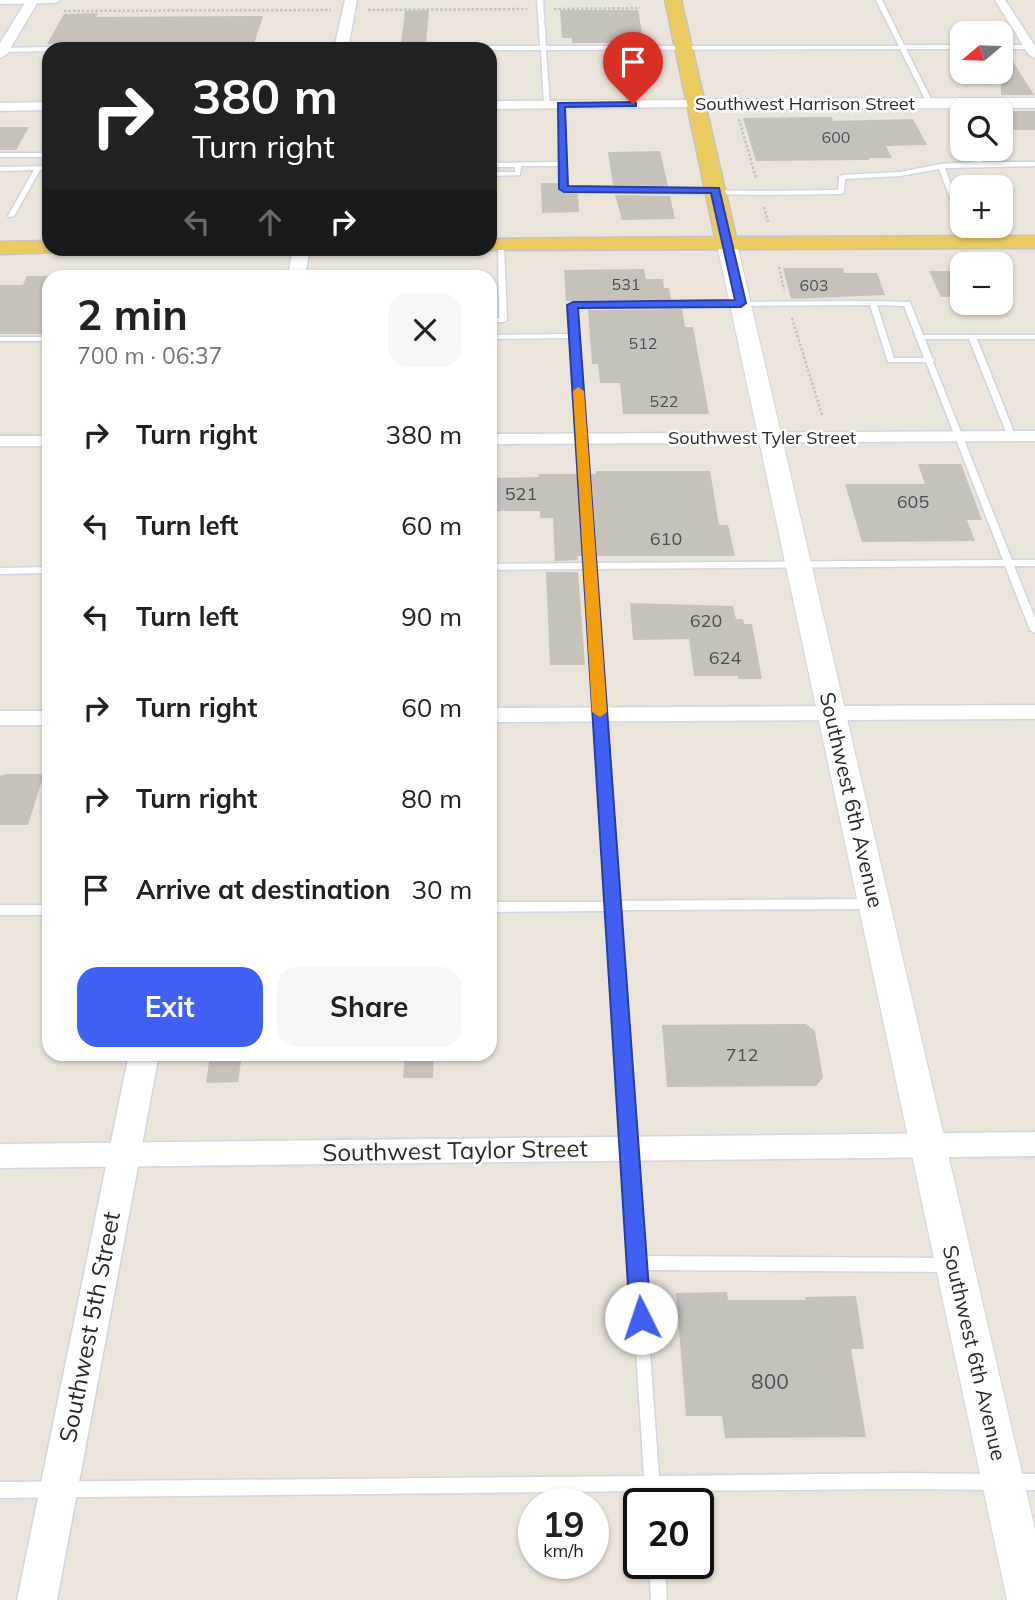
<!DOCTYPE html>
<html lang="en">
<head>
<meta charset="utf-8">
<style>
  :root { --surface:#fff; --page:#f6f6f6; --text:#202124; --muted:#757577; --accent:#4060f3 }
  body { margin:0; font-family:Mulish,sans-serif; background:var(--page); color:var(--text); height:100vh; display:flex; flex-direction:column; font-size:26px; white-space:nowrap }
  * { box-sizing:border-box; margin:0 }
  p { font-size:23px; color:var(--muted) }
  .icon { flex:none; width:38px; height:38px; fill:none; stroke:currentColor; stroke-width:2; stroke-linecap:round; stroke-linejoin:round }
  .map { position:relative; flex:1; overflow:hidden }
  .side { position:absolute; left:42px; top:270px; width:455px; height:791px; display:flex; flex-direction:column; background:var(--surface); border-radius:21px; box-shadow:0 2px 5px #0004 }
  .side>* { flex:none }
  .hud { position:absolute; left:42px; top:42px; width:455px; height:214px; border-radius:21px; box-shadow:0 2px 5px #0004; background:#202124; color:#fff; overflow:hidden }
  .needle { width:46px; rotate:251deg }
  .controls { position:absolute; left:950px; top:21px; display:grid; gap:14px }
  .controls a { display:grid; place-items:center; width:63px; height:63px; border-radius:14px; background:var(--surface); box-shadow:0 2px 5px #0004; font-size:35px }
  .speed { position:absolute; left:518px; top:1488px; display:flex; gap:14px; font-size:35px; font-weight:700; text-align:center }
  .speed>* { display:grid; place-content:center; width:91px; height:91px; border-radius:50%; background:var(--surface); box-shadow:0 2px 5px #0004; line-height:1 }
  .speed small { font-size:18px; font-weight:400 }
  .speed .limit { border:4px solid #111; border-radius:10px; background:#fff; color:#111 }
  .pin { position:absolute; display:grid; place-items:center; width:60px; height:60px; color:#fff; margin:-72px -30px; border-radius:50% 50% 50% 0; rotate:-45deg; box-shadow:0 0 7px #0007 }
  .pin .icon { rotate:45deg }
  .me { position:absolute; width:77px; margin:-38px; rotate:356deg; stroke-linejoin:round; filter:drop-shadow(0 0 5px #0008) }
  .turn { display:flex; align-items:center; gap:24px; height:147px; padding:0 35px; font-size:32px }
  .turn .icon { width:91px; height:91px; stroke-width:2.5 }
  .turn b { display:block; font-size:49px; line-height:60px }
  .lanes { display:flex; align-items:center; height:66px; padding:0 35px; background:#0003; justify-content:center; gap:35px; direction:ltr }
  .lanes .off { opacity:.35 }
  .round { display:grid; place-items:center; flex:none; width:74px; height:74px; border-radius:21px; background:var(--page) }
  .summary { display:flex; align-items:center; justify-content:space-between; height:119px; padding:0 35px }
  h1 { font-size:42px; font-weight:700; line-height:52px }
  .button { display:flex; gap:14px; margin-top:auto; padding:14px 35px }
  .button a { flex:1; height:80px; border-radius:21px; background:var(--accent); color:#fff; font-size:28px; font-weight:700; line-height:80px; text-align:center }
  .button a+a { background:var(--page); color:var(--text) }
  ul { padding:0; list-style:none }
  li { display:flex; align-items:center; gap:21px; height:91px; padding:0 35px }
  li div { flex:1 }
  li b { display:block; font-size:26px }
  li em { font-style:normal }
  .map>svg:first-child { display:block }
  .building { fill:#c6c1bb }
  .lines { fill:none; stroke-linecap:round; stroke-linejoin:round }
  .service-casing { stroke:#d0d3e1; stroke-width:3 }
  .minor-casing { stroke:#d0d3e1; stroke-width:3 }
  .tertiary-casing { stroke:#d0d3e1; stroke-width:3 }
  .secondary-casing { stroke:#d0d3e1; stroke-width:2 }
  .primary-casing { stroke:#c3c3c3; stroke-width:3 }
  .path { stroke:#c3c3c3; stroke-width:2.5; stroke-dasharray:2.5 2; stroke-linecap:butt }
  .service { fill:#fff; fill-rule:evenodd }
  .minor { fill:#fff; fill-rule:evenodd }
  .tertiary { fill:#fff; fill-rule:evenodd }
  .secondary { fill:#fff; fill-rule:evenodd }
  .primary { fill:#ebcb60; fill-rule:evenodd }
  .route { fill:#4060f3; stroke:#2a3e9e; stroke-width:2 }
  .slow { fill:#f59e0b }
  .labels { text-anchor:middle; stroke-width:5; stroke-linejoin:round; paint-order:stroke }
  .far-number-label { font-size:16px; fill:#504f4e }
  .far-street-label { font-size:18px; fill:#292929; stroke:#fff }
  .number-label { font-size:18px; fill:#504f4e }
  .street-label { font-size:21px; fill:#292929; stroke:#fff }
  .near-number-label { font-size:21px; fill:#504f4e }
  .near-street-label { font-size:24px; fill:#292929; stroke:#fff }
</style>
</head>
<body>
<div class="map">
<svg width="1035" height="1600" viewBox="0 0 1035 1600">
  <rect width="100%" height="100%" fill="#ebe4db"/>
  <!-- building -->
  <path class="building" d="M429,10L426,44H401L405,11Z
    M560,10H638L644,43H572V38H562Z
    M98,13L96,17L263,16L254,44H47L64,14Z
    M1001,52H1007L1034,95H1001Z
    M1001,111H1035V130H1001Z
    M832,117L833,121L913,119L927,145L886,146L892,158H869V160L756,161L743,118Z
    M0,127H29L16,150H0Z
    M660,151L668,186L613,185L608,152Z
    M541,183H558V189L563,193L578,194L579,212L542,213Z
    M615,195L670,196L675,219L622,220Z
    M783,268H843L844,273H877L885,295L791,299Z
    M644,269L646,279H663L664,288H669L671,300L566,301L564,270Z
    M929,271H954L962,289V297H941Z
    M27,276H49V334H0V285H23Z
    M682,309L685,327H693L709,414H623L620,383H600L598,364H592L588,310Z
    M918,464H961L982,520H967L975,541L862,542L845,484H925Z
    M596,471H710L719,525H728L735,556H597L591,474H596Z
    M538,474H578L583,556H577L578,560L555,561L553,518H540V511H490V478L539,477Z
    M546,572H578L585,665H550Z
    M630,603L733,606L736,619H743L744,624H752L762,679H738V676H694L689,639L633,640Z
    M7,774H44L28,825H0V776Z
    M806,1024L815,1031L823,1078L816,1086L667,1087L662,1025Z
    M210,1054H242L238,1082L206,1083Z
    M405,1054H434L433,1078H403Z
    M727,1292L728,1300H806L805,1297L856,1296L864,1349H851L866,1437L725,1438L722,1416H686L676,1293Z"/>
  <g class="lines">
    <defs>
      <path id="service" d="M537,0H543L546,46H899L876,0H882L904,45H962V49H906L933,103L930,105L927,103L900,49L546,50L550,105L547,107L544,105L541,50L113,49L116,47L540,46Z
        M1001,45H1030L1033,47L1030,49H1001Z
        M0,48L49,47L52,49H49V51L0,52Z
        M950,102L955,103L962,120V127L959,125Z
        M561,103L564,105L567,187L760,191L838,190L839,177L842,175L900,172L941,164L974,162L977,160L971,149H977L982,162H1035V166L945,168L962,215V224L959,222L939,169L900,176L845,179L844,192L841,194L760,195L564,191L561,189L560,166H521L520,175L490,176V172H515V167H490V163L560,162L558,105Z
        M0,153H49V157H0Z
        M49,166V170H40L14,216L9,217L8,216L34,170L0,171V167Z
        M962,224V226H966L968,242L965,244L962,242L960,226Z
        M501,243L504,245L507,320L503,322H490V318H499L498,245Z
        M873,301L910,302L923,335H1035V339H977L1016,437L1012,439L1008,437L969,339H925L932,358L935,360L933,362L1012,560H1035V566H1014L1035,618V633L1030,630L1005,566L595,569L618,901L872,899L876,901L878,904L876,907L872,909L619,910L643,1256L948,1258L953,1260L955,1265L953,1270L948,1272L644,1270L659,1476L904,1473L995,1474L1000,1477L1003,1482L1000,1487L995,1490L904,1489L660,1491V1503H646L645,1491L0,1498V1482L644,1476L608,911L490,912V902H607L586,569L490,570V564L586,563L572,338L490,339V335L571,334L569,305L573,303ZM870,305L888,362H926L1003,560L595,563L577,307ZM877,305L904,306L924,358H894Z
        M0,337H49V341H0Z
        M49,567V573L0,574V568Z
        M0,905H49V915H0Z
        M1011,1474H1035V1490H1011L1006,1487L1003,1482L1006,1477Z
        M649,1563H665L667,1600H651Z"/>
      <path id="minor" d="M0,0H60L55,3L0,4Z
        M995,0H1005L1035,46V58L1029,55Z
        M1035,431V441L490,444V434Z
        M0,436H49V446H0Z
        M1035,705V719L490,722V708Z
        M0,711H49V725H0Z
        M1035,1132V1156L0,1168V1144Z"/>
      <path id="tertiary" d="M27,0H39L7,54L0,58V43Z
        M345,0H357L348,49H334Z
        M696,100L701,101L703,104L701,107L490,109V101Z
        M49,102V110L0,111V103Z
        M293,248H310L305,276H288Z
        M129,1054H159L57,1600H17Z"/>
      <path id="secondary" d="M1035,98V108L696,109L688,104L696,99Z
        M727,238L737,244L1035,1529V1600H1007L717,244Z"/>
      <path id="primary" d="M665,0H681L736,237L1035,236V248L482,250L490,248V239L715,237Z
        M49,241V248H59L57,252L0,254V242Z"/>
    </defs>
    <!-- service casing -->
    <use href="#service" class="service-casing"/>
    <!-- minor casing -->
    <use href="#minor" class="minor-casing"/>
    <!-- tertiary casing -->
    <use href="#tertiary" class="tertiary-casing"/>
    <!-- secondary casing -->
    <use href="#secondary" class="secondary-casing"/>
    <!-- primary casing -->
    <use href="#primary" class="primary-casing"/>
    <!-- path -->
    <path class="path" d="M554,9L640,8
      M368,10L527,9
      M64,11L331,10
      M739,119L756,178
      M764,207L768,222
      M779,267L784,290
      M792,318L822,415"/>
    <!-- service -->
    <use href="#service" class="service"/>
    <!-- minor -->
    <use href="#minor" class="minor"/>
    <!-- tertiary -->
    <use href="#tertiary" class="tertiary"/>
    <!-- secondary -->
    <use href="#secondary" class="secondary"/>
    <!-- primary -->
    <use href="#primary" class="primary"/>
  </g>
  <!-- route -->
  <path class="route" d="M633,102L636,103V106L565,107L568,186L719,188L746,303L741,307L578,308L651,1318L648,1326L641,1329L633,1326L630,1318L567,305L573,302L735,300L711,193L564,192L559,189L558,103Z"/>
  <!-- slow -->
  <path class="slow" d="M578,387L584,391L607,712L600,717L592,712L573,391Z"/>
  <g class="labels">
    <!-- far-number labels -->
    <g class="far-number-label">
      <text x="836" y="143">600</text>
      <text x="626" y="290">531</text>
      <text x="814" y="291">603</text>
      <text x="643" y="349">512</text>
      <text x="664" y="407">522</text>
    </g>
    <!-- far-street labels -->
    <g class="far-street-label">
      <text x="805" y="110">Southwest Harrison Street</text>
      <text x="762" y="444">Southwest Tyler Street</text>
    </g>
    <!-- number labels -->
    <g class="number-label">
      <text x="521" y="500">521</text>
      <text x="913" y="508">605</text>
      <text x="666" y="545">610</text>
      <text x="706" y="627">620</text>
      <text x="725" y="664">624</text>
      <text x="742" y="1061">712</text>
    </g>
    <!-- street labels -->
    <g class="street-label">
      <text transform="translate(851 800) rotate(77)" y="7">Southwest 6th Avenue</text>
      <text transform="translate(974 1353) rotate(77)" y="7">Southwest 6th Avenue</text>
    </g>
    <!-- near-number labels -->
    <g class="near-number-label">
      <text x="770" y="1389">800</text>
    </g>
    <!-- near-street labels -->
    <g class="near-street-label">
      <text transform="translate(455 1151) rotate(-1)" y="8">Southwest Taylor Street</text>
      <text transform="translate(90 1327) rotate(-79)" y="8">Southwest 5th Street</text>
    </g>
  </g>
</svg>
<div class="controls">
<a><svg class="needle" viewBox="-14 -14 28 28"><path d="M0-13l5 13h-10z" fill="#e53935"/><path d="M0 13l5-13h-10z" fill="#757577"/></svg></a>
<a><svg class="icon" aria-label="search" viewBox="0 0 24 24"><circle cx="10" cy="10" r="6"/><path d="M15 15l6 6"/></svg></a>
<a>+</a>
<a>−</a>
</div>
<div class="speed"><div>19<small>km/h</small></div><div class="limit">20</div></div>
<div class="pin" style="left:633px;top:104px;background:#d93025"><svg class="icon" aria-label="arrive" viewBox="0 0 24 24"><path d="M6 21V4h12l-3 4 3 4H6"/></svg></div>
<svg class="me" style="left:641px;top:1318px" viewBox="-20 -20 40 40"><circle r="19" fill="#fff"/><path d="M0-13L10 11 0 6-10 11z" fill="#4060f3"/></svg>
<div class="hud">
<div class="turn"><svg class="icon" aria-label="right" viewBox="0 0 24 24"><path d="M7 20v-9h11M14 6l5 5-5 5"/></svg><div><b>380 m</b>Turn right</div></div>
<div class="lanes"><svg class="icon off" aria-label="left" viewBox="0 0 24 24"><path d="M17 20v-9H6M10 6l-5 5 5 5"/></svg><svg class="icon off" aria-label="ahead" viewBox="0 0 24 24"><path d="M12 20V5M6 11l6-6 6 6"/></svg><svg class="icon" aria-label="right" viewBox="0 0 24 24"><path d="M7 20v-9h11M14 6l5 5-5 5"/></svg></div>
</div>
<section class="side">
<div class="summary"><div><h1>2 min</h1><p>700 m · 06:37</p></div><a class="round"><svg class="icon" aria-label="close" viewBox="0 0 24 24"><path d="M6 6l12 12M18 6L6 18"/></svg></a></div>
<ul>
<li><svg class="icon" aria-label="right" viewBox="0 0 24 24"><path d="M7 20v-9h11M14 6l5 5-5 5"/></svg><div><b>Turn right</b></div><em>380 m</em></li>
<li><svg class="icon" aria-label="left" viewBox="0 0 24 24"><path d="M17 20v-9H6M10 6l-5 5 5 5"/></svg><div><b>Turn left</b></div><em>60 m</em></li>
<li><svg class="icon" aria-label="left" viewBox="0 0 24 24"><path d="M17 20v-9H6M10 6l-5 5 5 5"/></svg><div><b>Turn left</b></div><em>90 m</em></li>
<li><svg class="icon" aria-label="right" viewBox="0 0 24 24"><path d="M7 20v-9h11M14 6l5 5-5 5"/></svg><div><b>Turn right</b></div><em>60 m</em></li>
<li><svg class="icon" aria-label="right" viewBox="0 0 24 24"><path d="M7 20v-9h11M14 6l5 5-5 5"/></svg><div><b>Turn right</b></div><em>80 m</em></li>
<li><svg class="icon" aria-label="arrive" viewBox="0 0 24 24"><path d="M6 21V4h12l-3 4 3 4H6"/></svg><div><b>Arrive at destination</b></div><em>30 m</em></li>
</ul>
<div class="button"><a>Exit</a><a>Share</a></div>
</section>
</div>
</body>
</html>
